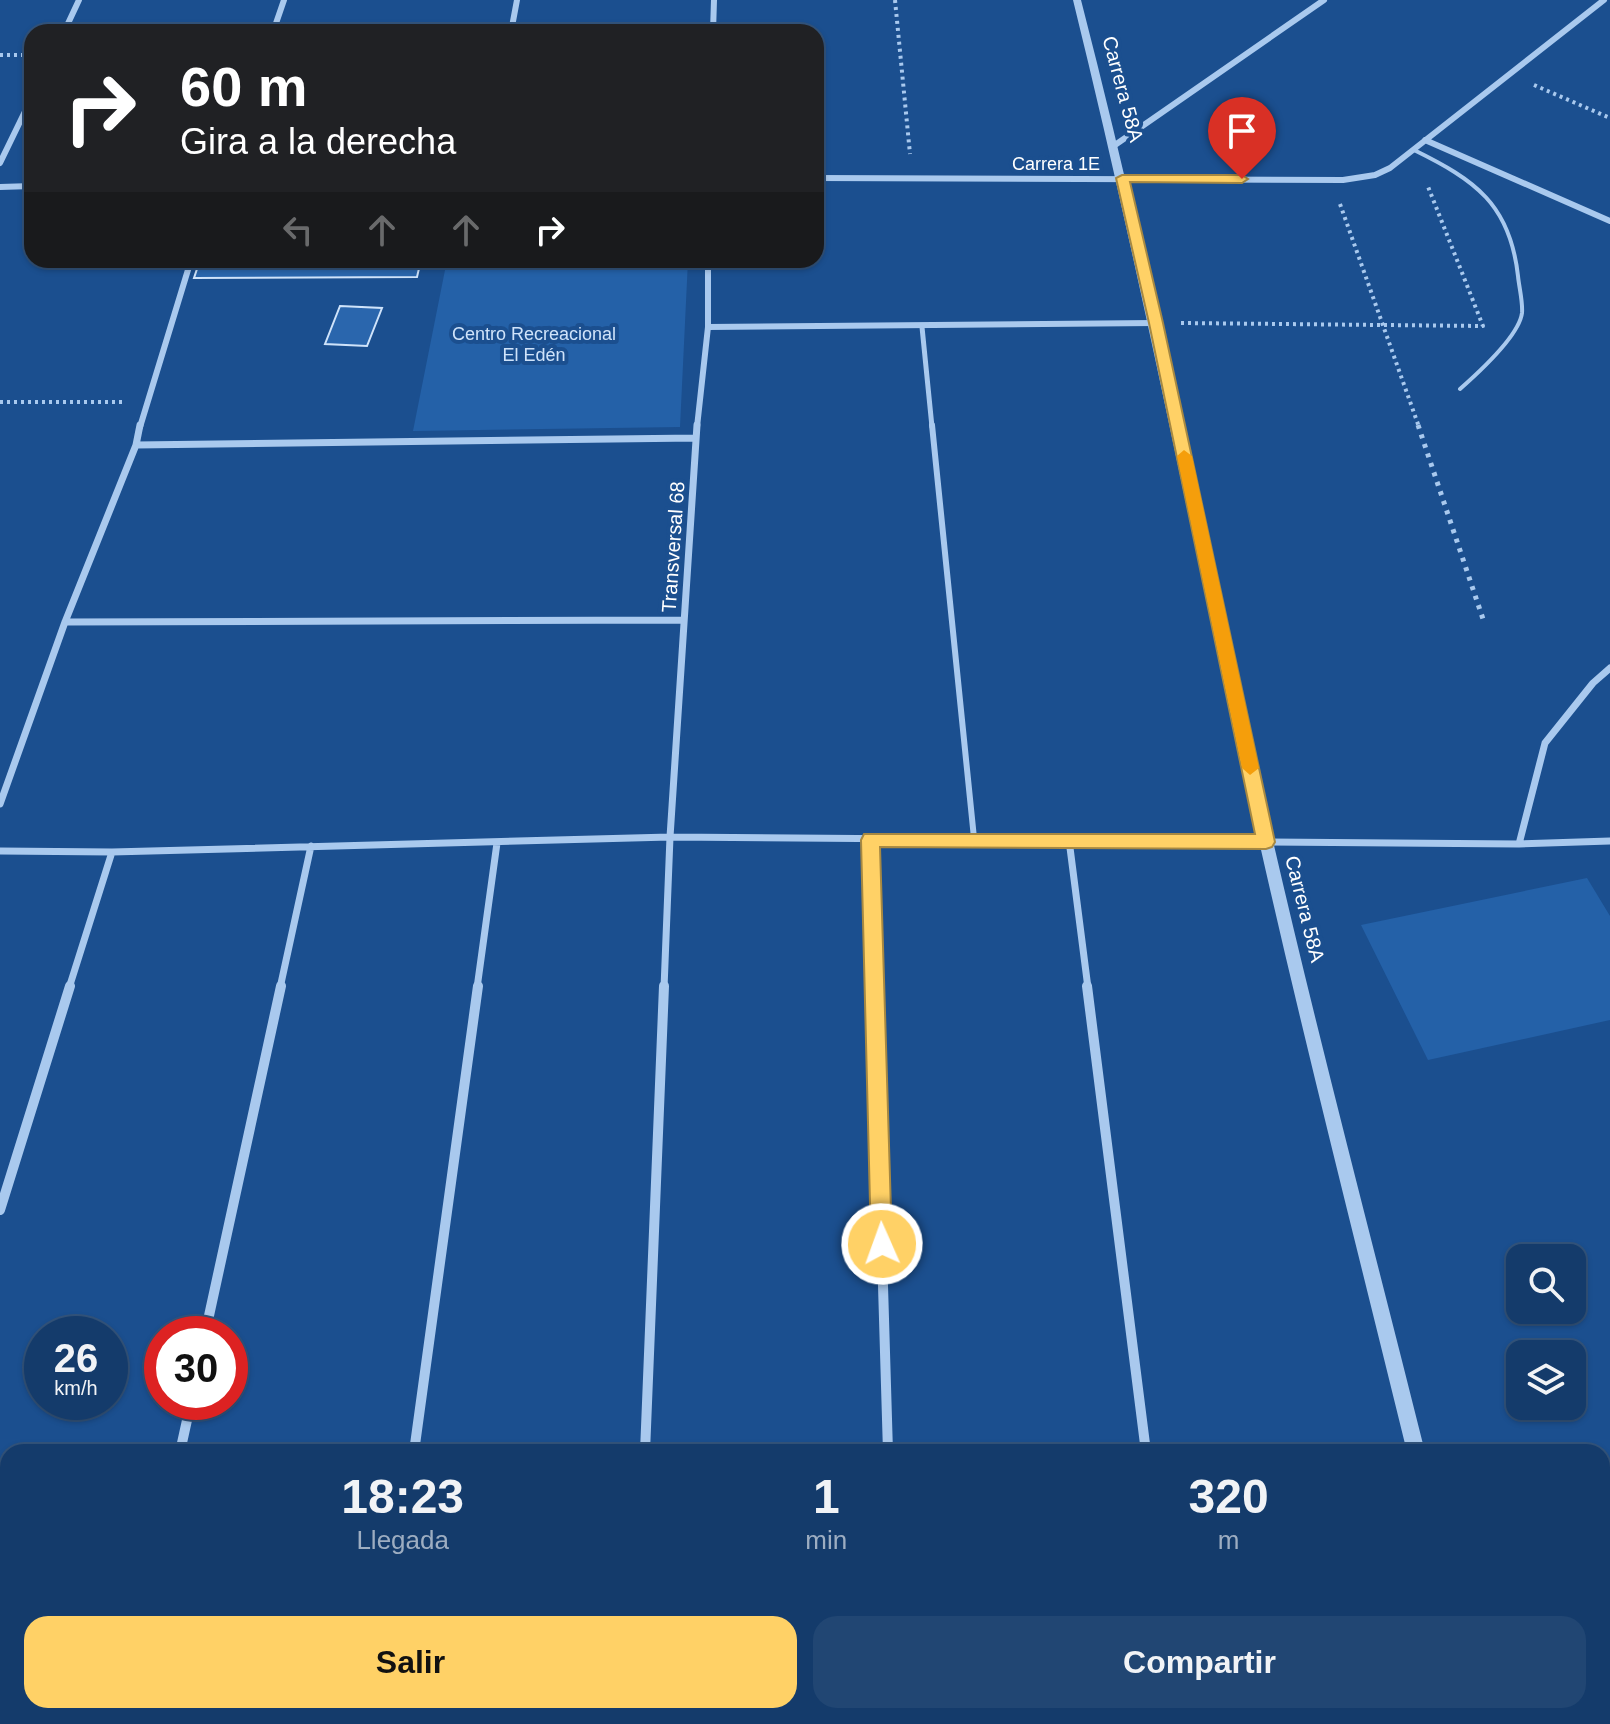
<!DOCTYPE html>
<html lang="es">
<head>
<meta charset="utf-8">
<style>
  :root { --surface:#143b6b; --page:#214673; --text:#f1f3f6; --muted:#9dadc1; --line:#33557e; --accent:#ffd166 }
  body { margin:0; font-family:Arial,sans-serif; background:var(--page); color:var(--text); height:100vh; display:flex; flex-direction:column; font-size:30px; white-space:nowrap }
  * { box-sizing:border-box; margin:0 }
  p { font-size:26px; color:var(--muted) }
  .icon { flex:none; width:44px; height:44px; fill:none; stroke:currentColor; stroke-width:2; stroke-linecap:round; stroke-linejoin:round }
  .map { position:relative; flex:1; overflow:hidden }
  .side { position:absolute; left:0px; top:1444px; width:1610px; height:280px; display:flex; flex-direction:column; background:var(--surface); border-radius:24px 24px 0 0; box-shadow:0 2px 6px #0004,0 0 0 2px var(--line) }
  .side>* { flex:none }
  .banner { position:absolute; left:24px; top:24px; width:800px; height:244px; border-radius:24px; box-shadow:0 2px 6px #0004,0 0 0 2px var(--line); background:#202124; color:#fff; overflow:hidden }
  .tools { position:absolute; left:1506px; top:1244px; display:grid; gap:16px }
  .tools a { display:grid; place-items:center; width:80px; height:80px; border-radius:16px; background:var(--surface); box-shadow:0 2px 6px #0004,0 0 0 2px var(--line); font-size:40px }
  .speed { position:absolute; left:24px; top:1316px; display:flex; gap:16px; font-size:40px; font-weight:700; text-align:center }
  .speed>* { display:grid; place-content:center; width:104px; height:104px; border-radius:50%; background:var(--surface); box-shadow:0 2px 6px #0004,0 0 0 2px var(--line); line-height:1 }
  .speed small { font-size:20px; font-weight:400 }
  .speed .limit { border:12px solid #d22; background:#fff; color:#111 }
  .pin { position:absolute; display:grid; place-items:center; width:68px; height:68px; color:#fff; margin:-82px -34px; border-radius:50% 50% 50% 0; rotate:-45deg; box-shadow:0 0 8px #0007 }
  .pin .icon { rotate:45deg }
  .me { position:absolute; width:88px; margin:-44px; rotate:358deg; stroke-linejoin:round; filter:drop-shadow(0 0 6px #0008) }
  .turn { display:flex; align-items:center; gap:28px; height:168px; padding:0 24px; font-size:36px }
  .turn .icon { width:104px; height:104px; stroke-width:2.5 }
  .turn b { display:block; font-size:56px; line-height:68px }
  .lanes { display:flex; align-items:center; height:76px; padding:0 24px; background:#0003; justify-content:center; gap:40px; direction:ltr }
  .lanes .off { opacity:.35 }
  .eta { display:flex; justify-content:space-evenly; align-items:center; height:136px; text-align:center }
  .eta b { font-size:48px; font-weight:800; line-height:56px }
  .primary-button { display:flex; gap:16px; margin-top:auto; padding:16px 24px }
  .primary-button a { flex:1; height:92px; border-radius:24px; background:var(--accent); color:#111; font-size:32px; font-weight:800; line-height:92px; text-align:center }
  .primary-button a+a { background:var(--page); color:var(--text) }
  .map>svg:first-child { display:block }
  .green { fill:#2461a8 }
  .building { fill:#2a66ad; stroke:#cfe3fa; stroke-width:2 }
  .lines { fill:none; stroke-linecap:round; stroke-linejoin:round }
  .path-far1 { stroke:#a9c9ee; stroke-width:4; stroke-dasharray:3 4; stroke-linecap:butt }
  .path { stroke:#a9c9ee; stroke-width:5; stroke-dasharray:4 6; stroke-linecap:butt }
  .service { stroke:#a9c9ee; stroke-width:4 }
  .pedestrian-far1 { stroke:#a9c9ee; stroke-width:5 }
  .pedestrian { stroke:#a9c9ee; stroke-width:6 }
  .minor-far2 { stroke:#a9c9ee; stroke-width:6 }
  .minor-far1 { stroke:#a9c9ee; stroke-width:7 }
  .minor { stroke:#a9c9ee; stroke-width:10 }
  .tertiary { fill:#a9c9ee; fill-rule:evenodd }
  .route { fill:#ffd166; stroke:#a68842; stroke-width:2 }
  .slow { fill:#f59e0b }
  .labels { text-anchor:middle; stroke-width:8; stroke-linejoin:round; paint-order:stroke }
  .far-street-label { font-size:18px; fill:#fff; stroke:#1b4f8f }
  .far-park-label { font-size:18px; fill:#cfe3fa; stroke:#1b4f8f }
  .street-label { font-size:20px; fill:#fff; stroke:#1b4f8f }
</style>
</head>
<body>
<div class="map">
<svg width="1610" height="1724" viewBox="0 0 1610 1724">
  <rect width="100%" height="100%" fill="#1b4f8f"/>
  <!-- green -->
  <path class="green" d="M447,260H688L680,427L413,431Z
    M1587,878L1610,916V1020L1428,1060L1361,925Z"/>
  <!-- building -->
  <path class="building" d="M200,260H421L417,277L194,278Z
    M340,306L382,308L367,346L325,344Z"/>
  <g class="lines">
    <!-- path-far1 -->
    <path class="path-far1" d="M895,0L910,154
      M0,55H32
      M1534,85L1610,118
      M1340,204L1419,427
      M1181,323L1483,326L1427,184
      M0,402H123"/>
    <!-- path -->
    <path class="path" d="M1418,425L1483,619"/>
    <!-- service -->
    <path class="service" d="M1414,150C1475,180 1510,204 1518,276C1519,287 1523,302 1522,313C1519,336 1477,374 1460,389"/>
    <!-- pedestrian-far1 -->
    <path class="pedestrian-far1" d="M922,327L932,427"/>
    <!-- pedestrian -->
    <path class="pedestrian" d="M932,425L974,838"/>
    <!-- minor-far2 -->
    <path class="minor-far2" d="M64,32L79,0
      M273,32L284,0
      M511,32L517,0
      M713,32L714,0
      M1425,140L1610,221
      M1115,145L1324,0
      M0,163L32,97
      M816,178L1343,180L1375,175L1390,168L1604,0
      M0,187L32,186
      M708,327L1155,323
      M140,427L191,260
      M697,427L708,327V260"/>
    <!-- minor-far1 -->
    <path class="minor-far1" d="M136,445L696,438
      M65,622L684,620
      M0,804L65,622L136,445L140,425
      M870,840L874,988
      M1069,840L1088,988
      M1519,844L1545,743L1593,683L1610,668
      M0,851L112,852L670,837L1519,844L1610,841
      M69,988L112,852
      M280,988L311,846
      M477,988L497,843
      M664,988L670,837L697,425"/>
    <!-- minor -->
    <path class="minor" d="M874,986L888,1452
      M1087,986L1146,1452
      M0,1210L70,986
      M205,1334L281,986
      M180,1452L191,1402
      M414,1452L478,986
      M645,1452L664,986
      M634,1716V1724
      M895,1716L896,1724
      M1179,1716L1180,1724
      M121,1724L123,1716
      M377,1724L378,1716"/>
    <!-- tertiary -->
    <path class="tertiary" d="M1073,0H1081C1153,279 1209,561 1273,841C1320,1045 1374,1248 1425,1452H1407C1357,1248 1305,1045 1259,841C1196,560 1142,279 1073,0Z
      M1470,1716H1490L1492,1724H1472Z"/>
  </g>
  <!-- route -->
  <path class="route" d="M1122,175H1242L1248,179L1242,183L1130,182L1163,323L1275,842L1272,847L1266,849L880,847L892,1244L889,1252L882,1255L874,1252L871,1244L861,840L864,834H1255L1149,323L1116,178Z"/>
  <!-- slow -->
  <path class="slow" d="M1184,450L1192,456L1259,768L1250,775L1242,768L1177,456Z"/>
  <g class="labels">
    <!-- far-street labels -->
    <g class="far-street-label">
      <text x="1056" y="170">Carrera 1E</text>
    </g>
    <!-- far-park labels -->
    <g class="far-park-label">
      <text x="534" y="340">Centro Recreacional<tspan x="534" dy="21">El Edén</tspan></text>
    </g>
    <!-- street labels -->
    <g class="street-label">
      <text transform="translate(1123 89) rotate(75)" y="7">Carrera 58A</text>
      <text transform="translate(673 547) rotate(-86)" y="7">Transversal 68</text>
      <text transform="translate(1305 909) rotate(76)" y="7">Carrera 58A</text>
    </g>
  </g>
</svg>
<div class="tools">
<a><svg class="icon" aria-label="search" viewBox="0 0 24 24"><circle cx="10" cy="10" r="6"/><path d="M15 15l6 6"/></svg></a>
<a><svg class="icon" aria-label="layers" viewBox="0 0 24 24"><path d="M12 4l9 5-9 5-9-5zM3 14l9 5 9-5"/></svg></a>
</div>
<div class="speed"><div>26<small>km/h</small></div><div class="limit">30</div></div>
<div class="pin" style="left:1242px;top:179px;background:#d93025"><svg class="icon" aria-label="arrive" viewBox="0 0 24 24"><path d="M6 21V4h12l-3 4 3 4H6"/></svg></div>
<svg class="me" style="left:882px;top:1244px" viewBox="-20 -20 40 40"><circle r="17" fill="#ffd166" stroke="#fff" stroke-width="3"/><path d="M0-11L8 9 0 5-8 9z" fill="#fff"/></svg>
<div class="banner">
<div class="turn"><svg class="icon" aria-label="right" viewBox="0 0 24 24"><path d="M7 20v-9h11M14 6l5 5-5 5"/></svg><div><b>60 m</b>Gira a la derecha</div></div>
<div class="lanes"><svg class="icon off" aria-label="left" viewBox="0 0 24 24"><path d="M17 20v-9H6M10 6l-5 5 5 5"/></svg><svg class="icon off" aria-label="ahead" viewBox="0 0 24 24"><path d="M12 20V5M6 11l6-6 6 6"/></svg><svg class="icon off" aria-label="ahead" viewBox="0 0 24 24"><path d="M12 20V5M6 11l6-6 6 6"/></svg><svg class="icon" aria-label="right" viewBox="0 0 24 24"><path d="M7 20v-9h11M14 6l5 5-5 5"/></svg></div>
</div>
<section class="side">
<div class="eta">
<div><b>18:23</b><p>Llegada</p></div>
<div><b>1</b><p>min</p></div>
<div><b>320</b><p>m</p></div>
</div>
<div class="primary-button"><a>Salir</a><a>Compartir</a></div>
</section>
</div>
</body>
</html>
